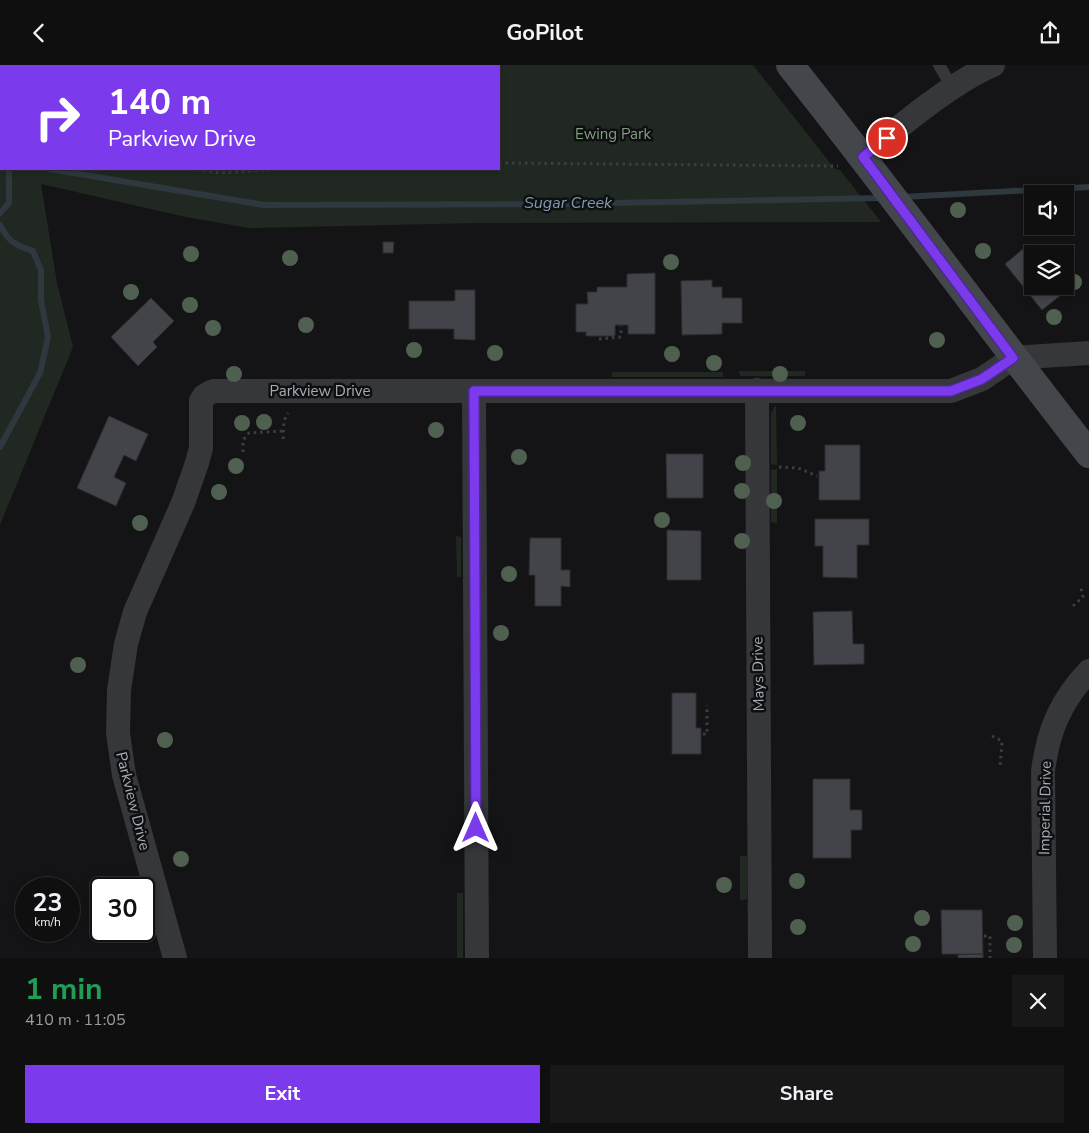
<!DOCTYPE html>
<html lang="en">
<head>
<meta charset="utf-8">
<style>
  :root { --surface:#0f0f10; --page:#181819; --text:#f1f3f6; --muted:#9b9c9f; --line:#2f2f30; --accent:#7c3aed }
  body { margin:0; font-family:"Nunito Sans",sans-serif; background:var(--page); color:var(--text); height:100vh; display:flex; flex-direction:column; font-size:19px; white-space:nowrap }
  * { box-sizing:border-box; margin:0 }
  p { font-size:16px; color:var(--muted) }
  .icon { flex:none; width:28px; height:28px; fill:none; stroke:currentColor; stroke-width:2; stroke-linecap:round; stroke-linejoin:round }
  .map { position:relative; height:893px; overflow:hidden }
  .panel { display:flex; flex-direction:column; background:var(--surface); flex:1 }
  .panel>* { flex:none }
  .guide { position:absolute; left:0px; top:0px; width:500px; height:105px; box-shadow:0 2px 8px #0003,0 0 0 1px var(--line); background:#7c3aed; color:#fff; overflow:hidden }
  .controls { position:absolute; left:1024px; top:120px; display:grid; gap:10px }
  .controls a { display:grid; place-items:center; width:50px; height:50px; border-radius:0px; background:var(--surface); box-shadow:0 2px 8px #0003,0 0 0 1px var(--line); font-size:25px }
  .speed { position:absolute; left:15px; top:812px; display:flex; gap:10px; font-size:25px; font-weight:700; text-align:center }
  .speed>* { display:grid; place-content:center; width:65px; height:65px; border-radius:50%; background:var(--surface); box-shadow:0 2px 8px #0003,0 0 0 1px var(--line); line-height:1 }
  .speed small { font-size:12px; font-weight:400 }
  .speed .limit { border:2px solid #111; border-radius:8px; background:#fff; color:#111 }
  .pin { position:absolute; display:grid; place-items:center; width:42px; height:42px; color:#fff; margin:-21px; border:2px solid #fff; border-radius:50%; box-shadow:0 1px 5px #0007 }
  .me { position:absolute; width:55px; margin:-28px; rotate:0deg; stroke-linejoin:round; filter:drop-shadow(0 0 4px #0008) }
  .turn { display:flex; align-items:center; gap:18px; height:105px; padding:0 25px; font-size:22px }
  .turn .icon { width:65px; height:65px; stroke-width:2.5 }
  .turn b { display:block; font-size:35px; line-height:42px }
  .round { display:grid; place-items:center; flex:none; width:52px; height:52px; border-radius:0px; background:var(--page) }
  .headline { display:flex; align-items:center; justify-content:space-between; height:85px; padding:0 25px }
  h1 { font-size:30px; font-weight:700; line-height:38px; color:#1e9e55 }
  .primary-button { display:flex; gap:10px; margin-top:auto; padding:10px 25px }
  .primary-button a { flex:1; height:58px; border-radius:0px; background:var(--accent); color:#fff; font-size:20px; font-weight:700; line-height:58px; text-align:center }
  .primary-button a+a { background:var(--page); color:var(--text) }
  header { display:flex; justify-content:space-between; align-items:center; height:65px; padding:0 25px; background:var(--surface); font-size:22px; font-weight:700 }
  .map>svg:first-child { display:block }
  .green { fill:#212821; fill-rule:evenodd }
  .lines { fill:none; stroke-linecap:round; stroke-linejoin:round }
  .stream { stroke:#2e383e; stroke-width:6 }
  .building { fill:#434449; stroke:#2e2e32 }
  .path { stroke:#3b3e41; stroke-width:3; stroke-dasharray:2.5 4; stroke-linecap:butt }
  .lane { stroke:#35373b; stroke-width:12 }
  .street { stroke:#35373b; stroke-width:24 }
  .secondary { stroke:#43464a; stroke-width:28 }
  .tree { fill:#4f6050 }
  .route-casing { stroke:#51269a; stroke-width:12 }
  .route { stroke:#7c3aed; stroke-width:9 }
  .labels { text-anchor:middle; stroke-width:5; stroke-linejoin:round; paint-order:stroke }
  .park-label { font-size:15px; fill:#7f9f7f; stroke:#0f0f11 }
  .street-label { font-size:15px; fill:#a7acb5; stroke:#0f0f11 }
  .water-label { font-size:16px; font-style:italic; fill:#7f9caf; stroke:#0f0f11 }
</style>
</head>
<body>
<header><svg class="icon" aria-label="back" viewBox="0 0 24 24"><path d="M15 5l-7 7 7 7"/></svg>GoPilot<svg class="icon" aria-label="share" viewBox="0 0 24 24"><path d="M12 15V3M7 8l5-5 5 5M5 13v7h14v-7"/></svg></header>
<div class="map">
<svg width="1089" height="893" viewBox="0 0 1089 893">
  <rect width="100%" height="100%" fill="#141416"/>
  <!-- green -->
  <path class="green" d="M0,0H753L835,104L840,105L881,157L478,158L249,163L186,152L41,119L57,218L73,282L0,460ZM1,1H499V104H1Z
    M739,306H805V311H740Z
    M612,307H723V312H612Z
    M776,340L777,400L771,399V348Z
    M777,404V458L771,457V405Z
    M456,471L461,472V512H457Z
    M740,791H747V834L740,836Z
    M457,828H463V893H457Z"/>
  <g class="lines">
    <!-- stream -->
    <path class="stream" d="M0,90L1,91
      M49,104L264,140L553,139L885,133
      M902,132L1089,122
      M0,148L9,138V104
      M0,160C8,176 16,181 33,186L41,205V235L48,272L40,308L0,382"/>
  </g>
  <!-- building -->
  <path class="building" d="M383,177H394L393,188H383Z
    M1029,179L1037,189H1032V221H1062L1066,226L1042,245L1005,199Z
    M655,208V269H628V260H615V271H586V267H576V239H588L587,227H597V222H627V209Z
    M712,215V222H722V233H742V258H722V269L682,270L681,216Z
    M455,225H475V275L454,274V264H409V236H455Z
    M151,233L174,256L153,277L157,282L138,301L111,272Z
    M109,351L148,369L136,396L124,390L114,412L126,418L116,441L77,423Z
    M825,380H860V435H819V406H825Z
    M666,389H703V433H667Z
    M815,454H869V480H857V513L823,512V481H815Z
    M667,465L701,466V515H667Z
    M530,473H561V505H570V522L561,521V541H535V510H529Z
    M852,546L853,579H864V599L814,600L813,547Z
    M672,628H696V663H701V689H672Z
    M813,714H850V745H862V765H851V793H813Z
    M941,845H982L983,889H942Z
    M983,889V893H958V890Z"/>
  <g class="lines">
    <!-- path -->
    <path class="path" d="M0,51L1,52
      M499,98L838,101
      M190,104L220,108L287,104
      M599,274L621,272V261
      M283,374L284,356L288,348
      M243,387V375L249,368L284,366
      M779,402L798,403L817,411
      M1073,541L1083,532L1081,523
      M703,669H707V640
      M992,671L1002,676L1000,703
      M984,871H990V893"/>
    <!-- lane -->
    <path class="lane" d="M939,0L953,24"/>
    <!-- street -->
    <path class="street" d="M863,92C899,62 951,18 993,0
      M757,325L760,893
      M474,326L477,893
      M175,893L124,710L118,668L119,625L126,579L135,547L183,438L197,398L201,383V336L204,331L213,326H951L982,314L1013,293L1089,288
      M1045,893L1043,706C1048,666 1061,635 1089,606"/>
    <!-- secondary -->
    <path class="secondary" d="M790,0C892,128 988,260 1089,389"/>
  </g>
  <!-- trees -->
  <g class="tree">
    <circle cx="958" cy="145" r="8"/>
    <circle cx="983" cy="186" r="8"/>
    <circle cx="191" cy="189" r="8"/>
    <circle cx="290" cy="193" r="8"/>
    <circle cx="671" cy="197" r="8"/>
    <circle cx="1074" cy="217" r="8"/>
    <circle cx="131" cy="227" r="8"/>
    <circle cx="190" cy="240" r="8"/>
    <circle cx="1054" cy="252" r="8"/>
    <circle cx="306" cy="260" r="8"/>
    <circle cx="213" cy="263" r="8"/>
    <circle cx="937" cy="275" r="8"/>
    <circle cx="414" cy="285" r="8"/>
    <circle cx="495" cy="288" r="8"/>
    <circle cx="672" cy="289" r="8"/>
    <circle cx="714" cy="298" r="8"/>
    <circle cx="234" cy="309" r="8"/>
    <circle cx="780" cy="309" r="8"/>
    <circle cx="264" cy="357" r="8"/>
    <circle cx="242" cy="358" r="8"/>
    <circle cx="798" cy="358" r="8"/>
    <circle cx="436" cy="365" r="8"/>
    <circle cx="519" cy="392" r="8"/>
    <circle cx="743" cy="398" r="8"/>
    <circle cx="236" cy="401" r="8"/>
    <circle cx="742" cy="426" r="8"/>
    <circle cx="219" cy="427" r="8"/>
    <circle cx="774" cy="436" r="8"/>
    <circle cx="662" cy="455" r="8"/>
    <circle cx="140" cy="458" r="8"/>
    <circle cx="742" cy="476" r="8"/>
    <circle cx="509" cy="509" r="8"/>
    <circle cx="501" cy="568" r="8"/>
    <circle cx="78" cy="600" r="8"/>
    <circle cx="165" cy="675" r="8"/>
    <circle cx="181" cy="794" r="8"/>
    <circle cx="797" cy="816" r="8"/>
    <circle cx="724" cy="820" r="8"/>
    <circle cx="922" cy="853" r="8"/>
    <circle cx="1015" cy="858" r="8"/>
    <circle cx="798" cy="862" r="8"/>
    <circle cx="913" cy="879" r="8"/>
    <circle cx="1014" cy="880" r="8"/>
  </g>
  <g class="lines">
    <defs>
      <path id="route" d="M476,763L474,326H951L982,314L1013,293L863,92L887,73"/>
    </defs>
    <!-- route casing -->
    <use href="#route" class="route-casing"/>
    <!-- route -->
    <use href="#route" class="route"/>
  </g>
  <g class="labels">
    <!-- park labels -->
    <g class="park-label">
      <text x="613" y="74">Ewing Park</text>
    </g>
    <!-- street labels -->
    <g class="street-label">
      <text x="320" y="331">Parkview Drive</text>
      <text transform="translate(758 609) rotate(-91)" y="5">Mays Drive</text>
      <text transform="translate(133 736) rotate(76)" y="5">Parkview Drive</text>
      <text transform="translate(1045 743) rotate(-89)" y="5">Imperial Drive</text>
    </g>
    <!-- water labels -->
    <g class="water-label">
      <text x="568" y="143">Sugar Creek</text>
    </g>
  </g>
</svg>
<div class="controls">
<a><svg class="icon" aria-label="sound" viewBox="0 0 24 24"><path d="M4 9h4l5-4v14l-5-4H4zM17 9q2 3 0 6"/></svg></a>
<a><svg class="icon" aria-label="layers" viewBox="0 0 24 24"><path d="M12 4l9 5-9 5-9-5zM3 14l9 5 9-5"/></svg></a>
</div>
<div class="speed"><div>23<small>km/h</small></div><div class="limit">30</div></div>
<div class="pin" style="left:887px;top:73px;background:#d93025"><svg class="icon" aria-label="arrive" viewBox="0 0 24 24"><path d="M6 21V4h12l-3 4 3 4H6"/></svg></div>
<svg class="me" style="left:476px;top:763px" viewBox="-20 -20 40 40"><path d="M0-17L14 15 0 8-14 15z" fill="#7c3aed" stroke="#fff" stroke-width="4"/></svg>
<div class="guide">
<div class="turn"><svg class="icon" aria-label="right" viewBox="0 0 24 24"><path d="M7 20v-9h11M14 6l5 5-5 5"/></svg><div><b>140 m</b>Parkview Drive</div></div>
</div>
</div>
<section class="panel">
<div class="headline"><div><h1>1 min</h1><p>410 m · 11:05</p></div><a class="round"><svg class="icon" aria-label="close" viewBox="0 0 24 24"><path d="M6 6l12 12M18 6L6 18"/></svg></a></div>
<div class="primary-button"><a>Exit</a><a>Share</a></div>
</section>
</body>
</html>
